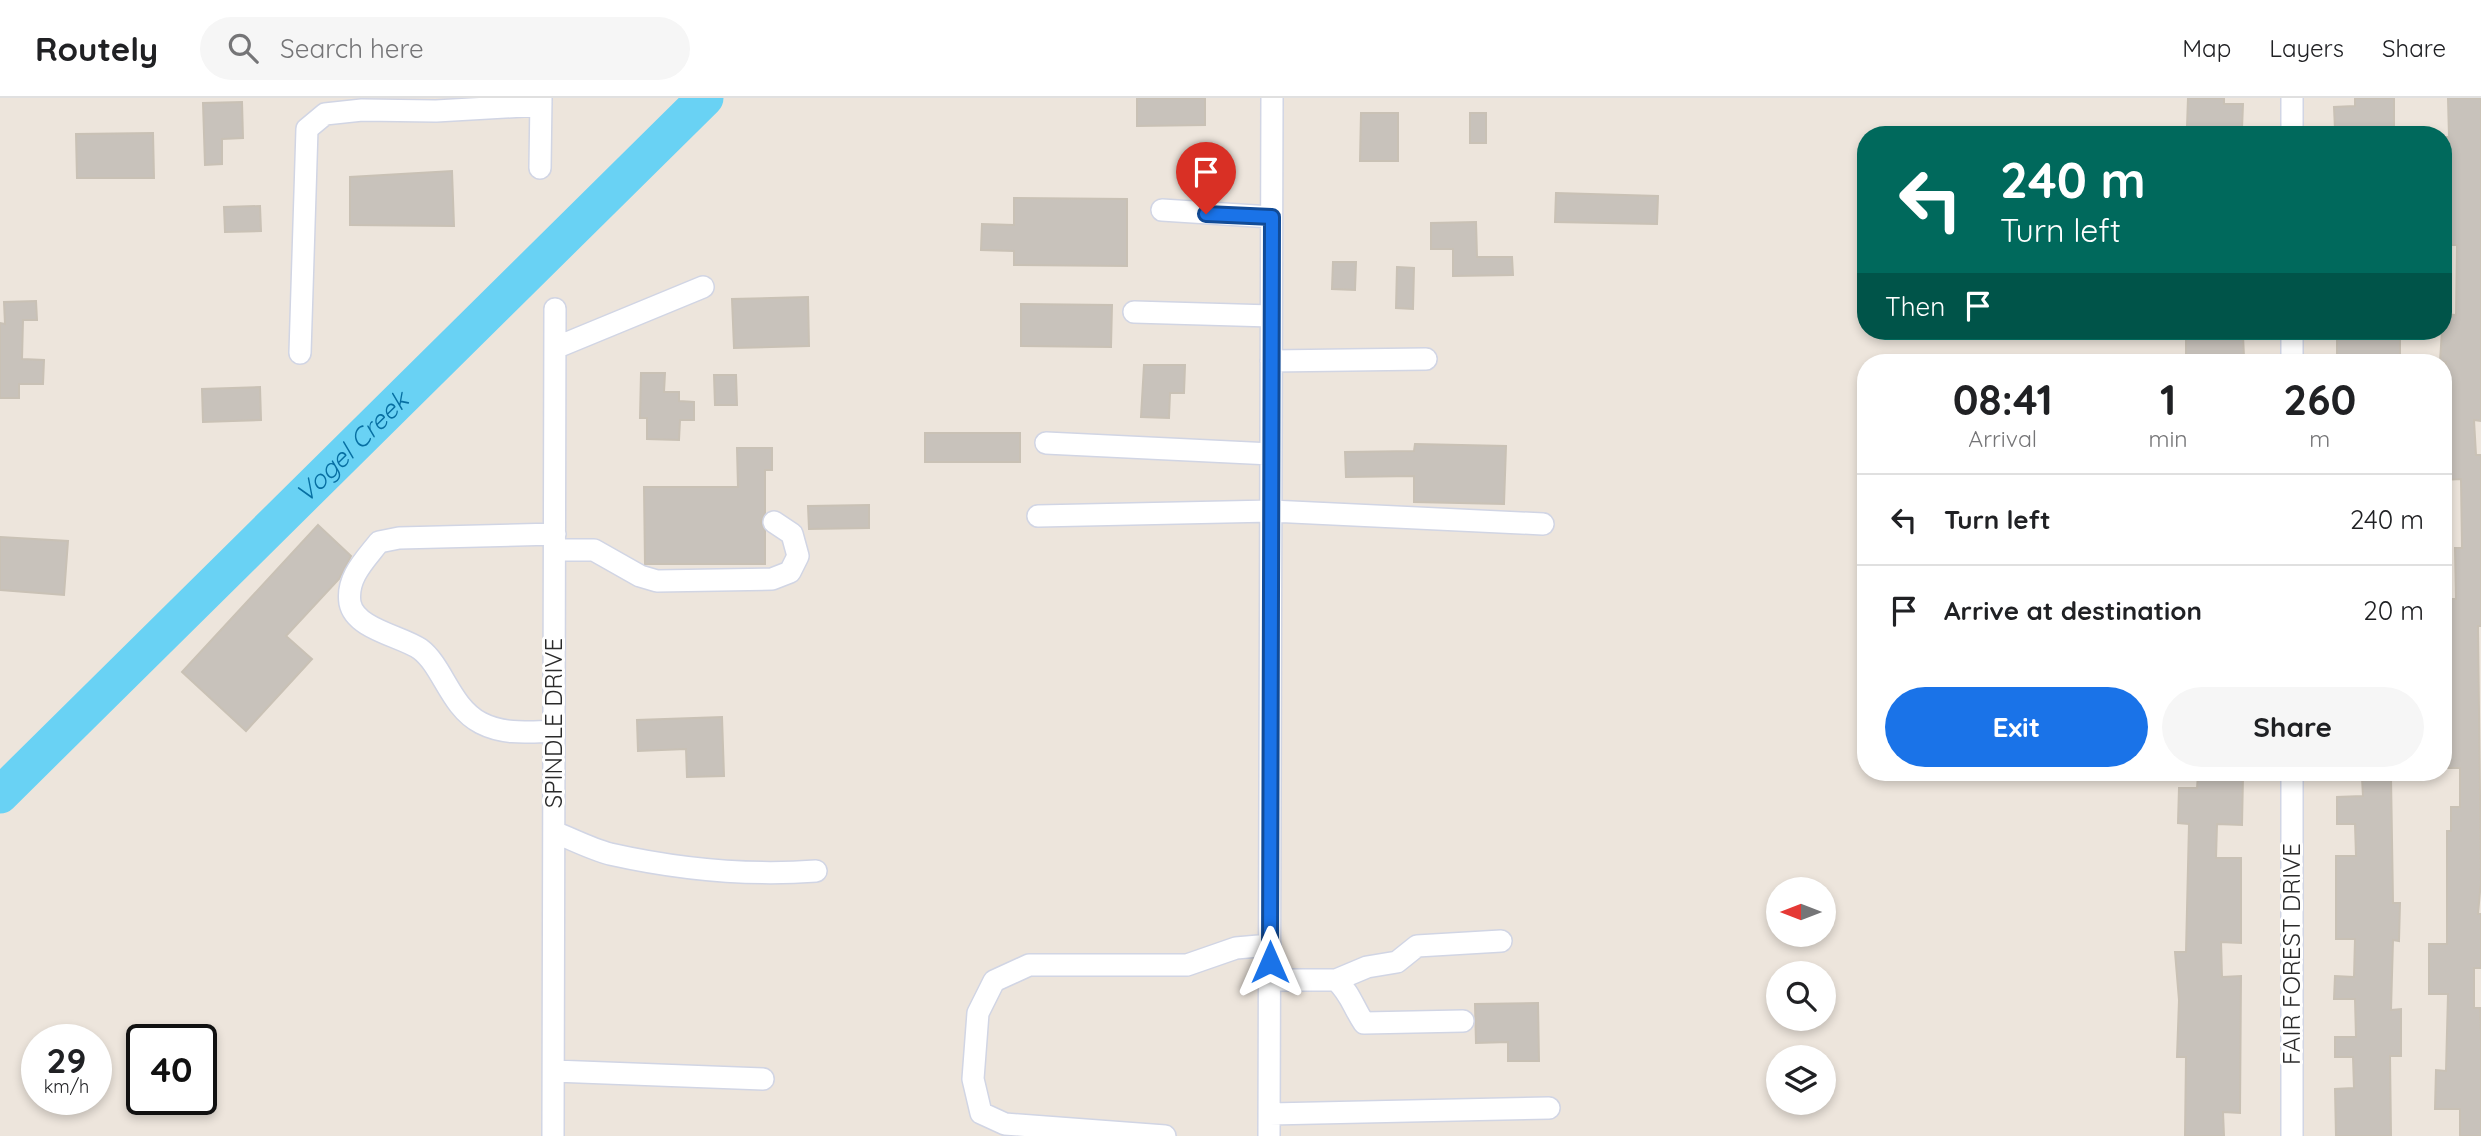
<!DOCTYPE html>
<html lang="en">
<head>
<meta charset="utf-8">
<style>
  :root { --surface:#fff; --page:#f6f6f6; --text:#202124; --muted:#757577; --line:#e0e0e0; --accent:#1a73e8 }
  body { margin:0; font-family:Quicksand,sans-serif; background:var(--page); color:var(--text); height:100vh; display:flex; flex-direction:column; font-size:26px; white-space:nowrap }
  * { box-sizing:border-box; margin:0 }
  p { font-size:23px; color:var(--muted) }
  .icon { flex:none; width:38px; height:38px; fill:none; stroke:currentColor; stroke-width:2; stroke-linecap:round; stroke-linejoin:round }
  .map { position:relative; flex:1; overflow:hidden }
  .side { position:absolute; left:1857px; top:256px; width:595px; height:427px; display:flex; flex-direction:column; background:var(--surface); border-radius:28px; box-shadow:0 4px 10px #0003 }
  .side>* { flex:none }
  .banner { position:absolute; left:1857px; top:28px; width:595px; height:214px; border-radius:28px; box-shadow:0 4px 10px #0003; background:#00695c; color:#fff; overflow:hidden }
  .needle { width:46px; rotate:270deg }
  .buttons { position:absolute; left:1766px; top:779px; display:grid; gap:14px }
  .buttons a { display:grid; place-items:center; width:70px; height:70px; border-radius:50%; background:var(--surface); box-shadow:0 4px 10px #0003; font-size:35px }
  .speed { position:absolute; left:21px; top:926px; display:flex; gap:14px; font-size:35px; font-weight:700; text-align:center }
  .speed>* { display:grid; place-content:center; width:91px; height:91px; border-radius:50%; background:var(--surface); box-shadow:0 4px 10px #0003; line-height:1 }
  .speed small { font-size:18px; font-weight:400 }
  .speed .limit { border:4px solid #111; border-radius:10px; background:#fff; color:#111 }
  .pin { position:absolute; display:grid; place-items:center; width:60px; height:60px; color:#fff; margin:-72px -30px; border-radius:50% 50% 50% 0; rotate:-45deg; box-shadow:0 0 7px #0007 }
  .pin .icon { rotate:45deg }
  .me { position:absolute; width:77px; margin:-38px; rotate:0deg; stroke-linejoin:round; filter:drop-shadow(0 0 5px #0008) }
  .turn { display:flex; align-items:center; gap:24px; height:147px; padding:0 28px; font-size:32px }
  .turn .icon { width:91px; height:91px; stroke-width:2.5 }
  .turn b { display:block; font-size:49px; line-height:60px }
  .then { display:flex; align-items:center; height:66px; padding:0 28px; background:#0003; gap:14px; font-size:26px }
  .eta { display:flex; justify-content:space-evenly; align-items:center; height:119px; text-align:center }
  .eta b { font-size:42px; font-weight:700; line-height:49px }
  .action { display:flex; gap:14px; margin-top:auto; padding:14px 28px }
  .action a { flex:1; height:80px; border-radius:42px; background:var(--accent); color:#fff; font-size:28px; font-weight:700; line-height:80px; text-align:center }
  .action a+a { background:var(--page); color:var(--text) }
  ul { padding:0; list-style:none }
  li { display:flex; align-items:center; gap:21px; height:91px; padding:0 28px; border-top:2px solid var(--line) }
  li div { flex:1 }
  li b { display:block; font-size:26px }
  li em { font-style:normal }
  header { display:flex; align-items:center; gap:42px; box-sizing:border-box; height:98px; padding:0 35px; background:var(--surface); border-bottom:2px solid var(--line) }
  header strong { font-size:33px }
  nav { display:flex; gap:38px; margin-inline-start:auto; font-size:24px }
  .search { width:490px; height:63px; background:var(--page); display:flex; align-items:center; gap:18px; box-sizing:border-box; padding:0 24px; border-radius:38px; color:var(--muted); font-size:26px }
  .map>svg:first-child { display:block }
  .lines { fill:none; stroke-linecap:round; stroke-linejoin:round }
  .river { stroke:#69d2f4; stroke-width:37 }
  .building { fill:#c8c2bb; stroke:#c9c1b5; stroke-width:2 }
  .minor-casing { stroke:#d1d5e4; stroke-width:24 }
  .minor { stroke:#fff; stroke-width:21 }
  .route-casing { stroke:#114b97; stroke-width:18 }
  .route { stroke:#1a73e8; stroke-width:12 }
  .labels { text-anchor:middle; stroke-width:6; stroke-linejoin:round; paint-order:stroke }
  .street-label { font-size:24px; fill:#2a2a2a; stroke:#fff }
  .water-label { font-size:26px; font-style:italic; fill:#076fa2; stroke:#fff }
</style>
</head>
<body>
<header>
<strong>Routely</strong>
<div class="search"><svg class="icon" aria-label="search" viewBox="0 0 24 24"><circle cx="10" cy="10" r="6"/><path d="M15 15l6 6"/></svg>Search here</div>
<nav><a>Map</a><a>Layers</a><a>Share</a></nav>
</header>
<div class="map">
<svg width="2481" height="1038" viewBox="0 0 2481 1038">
  <rect width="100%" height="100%" fill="#ede5dc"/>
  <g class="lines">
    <!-- river -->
    <path class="river" id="s1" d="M0,697L705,0"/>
  </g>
  <!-- building -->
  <path class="building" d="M1137,0H1205V27L1137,28Z
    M2188,0H2224V6H2243L2242,31L2187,29Z
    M2355,0H2394V30L2335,31L2334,9L2355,8Z
    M2448,0H2481V323L2474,322L2476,357H2481V528H2478L2481,783L2478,816H2481V870H2474V910H2480L2481,936V1038H2460V1011H2435L2436,972L2446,973L2448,896H2429V846H2447V733H2451V709H2460V670H2446L2448,613H2443V562H2450L2449,501H2456L2455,450H2462L2461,381L2443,382L2446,264H2440L2443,216L2456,217L2457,147H2450V88H2446V73H2443V39H2449Z
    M242,4L243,40L222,41V66L205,67L203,5Z
    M1361,15H1398V63H1360Z
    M1470,15H1486V45H1470Z
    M153,35L154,80H77L76,36Z
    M452,73L454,128L350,127V79Z
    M1556,95L1658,98L1657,126L1555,124Z
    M1014,100L1127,101V168L1014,167V153L981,152L982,126L1014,127Z
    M260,108L261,133L225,134L224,109Z
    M1476,124L1477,159H1512L1513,177L1453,178V151H1431V125Z
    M1333,164H1356L1355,192L1332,191Z
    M1397,169L1414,170L1413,211L1396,210Z
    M808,199L809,248L734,250L732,201Z
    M36,203L37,222H23L22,261L44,262L43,286H19V300H0V225L5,226L4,204Z
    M1021,206L1112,207L1111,249L1021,248Z
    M2186,233H2224V237H2243L2244,259L2186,260Z
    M2337,233H2400V264H2337Z
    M1144,267H1185L1184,295H1170L1169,320L1141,319Z
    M641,275H665L664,294H679V303L694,304V322H680L679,342L647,341V320H640Z
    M714,277H736L737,307H715Z
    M260,289L261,322L203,324L202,291Z
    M925,335H1020V364H925Z
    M1415,346L1506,348L1504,406L1414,404V378L1346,379L1345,354L1414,353Z
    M737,350H772V372H765V415L761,424L765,433V466H645L644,389H738Z
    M869,407V430L809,431L808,408Z
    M318,427L351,458L339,481L286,538L312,561L246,633L182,574Z
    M0,439L68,443L64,497L0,492Z
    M722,619L724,678L687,679L686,651L638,653L637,622Z
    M2198,677L2243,678L2242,727L2217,726L2216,760H2241V845L2221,844L2222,879L2241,878L2240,1015L2223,1014L2224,1038H2185L2186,959H2177L2179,902L2175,854H2186L2189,726L2178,725L2179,690H2197Z
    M2391,679L2393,805H2400L2399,843L2393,842L2391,912L2401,911V958H2390L2391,1038H2336L2335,991L2354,990L2353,959H2335V939H2356L2355,901H2334L2335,878L2354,879L2355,841H2336V758H2356L2355,726H2337V699L2363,698L2362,680Z
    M1538,905L1539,963H1508V944L1476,945L1475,906Z"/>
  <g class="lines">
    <defs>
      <path id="minor" d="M2292,37V0
        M540,70L541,0
        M1162,112L1271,119
        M1134,214L1271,218
        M555,250L703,189
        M300,255L307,31L325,16L362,12L436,13L541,7
        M1271,263L1426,261
        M2292,264V233
        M1046,345L1271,356
        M1038,418L1271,413L1543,426
        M555,452H594L640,478L657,483L772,481L790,474L798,458L792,436L774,424
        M554,633C529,634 504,637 481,625C450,609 443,568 420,551C401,538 355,531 350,505C346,480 365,462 379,444L399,440L555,436
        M554,734C572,741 591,751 610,756C677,771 748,778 816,773
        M1270,882H1336C1351,896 1353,909 1364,925L1463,923
        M1336,882L1367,869L1397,864L1417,848L1501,843
        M554,973L763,981
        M1269,1016L1549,1010
        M553,1038L555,211
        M1165,1038L1005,1026L981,1015L973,981L978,915L994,883L1029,867H1187L1236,850L1270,847
        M1269,1038L1272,0
        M2292,1038V674"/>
    </defs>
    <!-- minor casing -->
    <use href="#minor" class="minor-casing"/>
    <!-- minor -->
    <use href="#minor" class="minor"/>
  </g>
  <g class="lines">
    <defs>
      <path id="route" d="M1206,116L1272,119L1270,864"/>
    </defs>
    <!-- route casing -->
    <use href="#route" class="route-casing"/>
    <!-- route -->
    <use href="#route" class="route"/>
  </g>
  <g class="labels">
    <!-- street labels -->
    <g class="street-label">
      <text transform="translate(554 625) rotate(-90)" y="8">SPINDLE DRIVE</text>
      <text transform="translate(2292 856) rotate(-90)" y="8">FAIR FOREST DRIVE</text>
    </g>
    <!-- water labels -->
    <g class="water-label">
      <text dy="9" stroke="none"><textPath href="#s1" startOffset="495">Vogel Creek</textPath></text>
    </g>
  </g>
</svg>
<div class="buttons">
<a><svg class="needle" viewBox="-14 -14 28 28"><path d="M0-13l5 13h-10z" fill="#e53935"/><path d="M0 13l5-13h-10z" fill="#757577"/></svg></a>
<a><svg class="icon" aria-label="search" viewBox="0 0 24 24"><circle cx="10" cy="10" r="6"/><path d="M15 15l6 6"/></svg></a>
<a><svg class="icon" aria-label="layers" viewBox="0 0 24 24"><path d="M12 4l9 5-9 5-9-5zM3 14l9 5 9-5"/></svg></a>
</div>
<div class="speed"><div>29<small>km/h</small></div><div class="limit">40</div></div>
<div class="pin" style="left:1206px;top:116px;background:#d93025"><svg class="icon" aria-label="arrive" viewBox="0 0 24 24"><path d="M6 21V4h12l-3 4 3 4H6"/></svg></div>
<svg class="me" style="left:1270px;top:864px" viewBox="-20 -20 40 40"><path d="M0-17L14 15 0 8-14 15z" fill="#1a73e8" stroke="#fff" stroke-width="4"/></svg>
<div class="banner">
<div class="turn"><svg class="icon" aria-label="left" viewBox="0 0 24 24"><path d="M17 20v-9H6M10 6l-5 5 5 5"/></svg><div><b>240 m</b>Turn left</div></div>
<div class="then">Then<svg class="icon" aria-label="arrive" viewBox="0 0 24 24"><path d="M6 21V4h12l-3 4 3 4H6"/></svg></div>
</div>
<section class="side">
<div class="eta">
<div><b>08:41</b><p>Arrival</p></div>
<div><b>1</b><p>min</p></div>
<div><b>260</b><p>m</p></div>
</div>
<ul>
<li><svg class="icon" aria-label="left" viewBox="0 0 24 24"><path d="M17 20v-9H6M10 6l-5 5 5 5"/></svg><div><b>Turn left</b></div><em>240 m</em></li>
<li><svg class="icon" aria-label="arrive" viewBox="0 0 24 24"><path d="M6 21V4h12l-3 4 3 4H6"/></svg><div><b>Arrive at destination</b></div><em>20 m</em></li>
</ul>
<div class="action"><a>Exit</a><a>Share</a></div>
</section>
</div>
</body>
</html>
